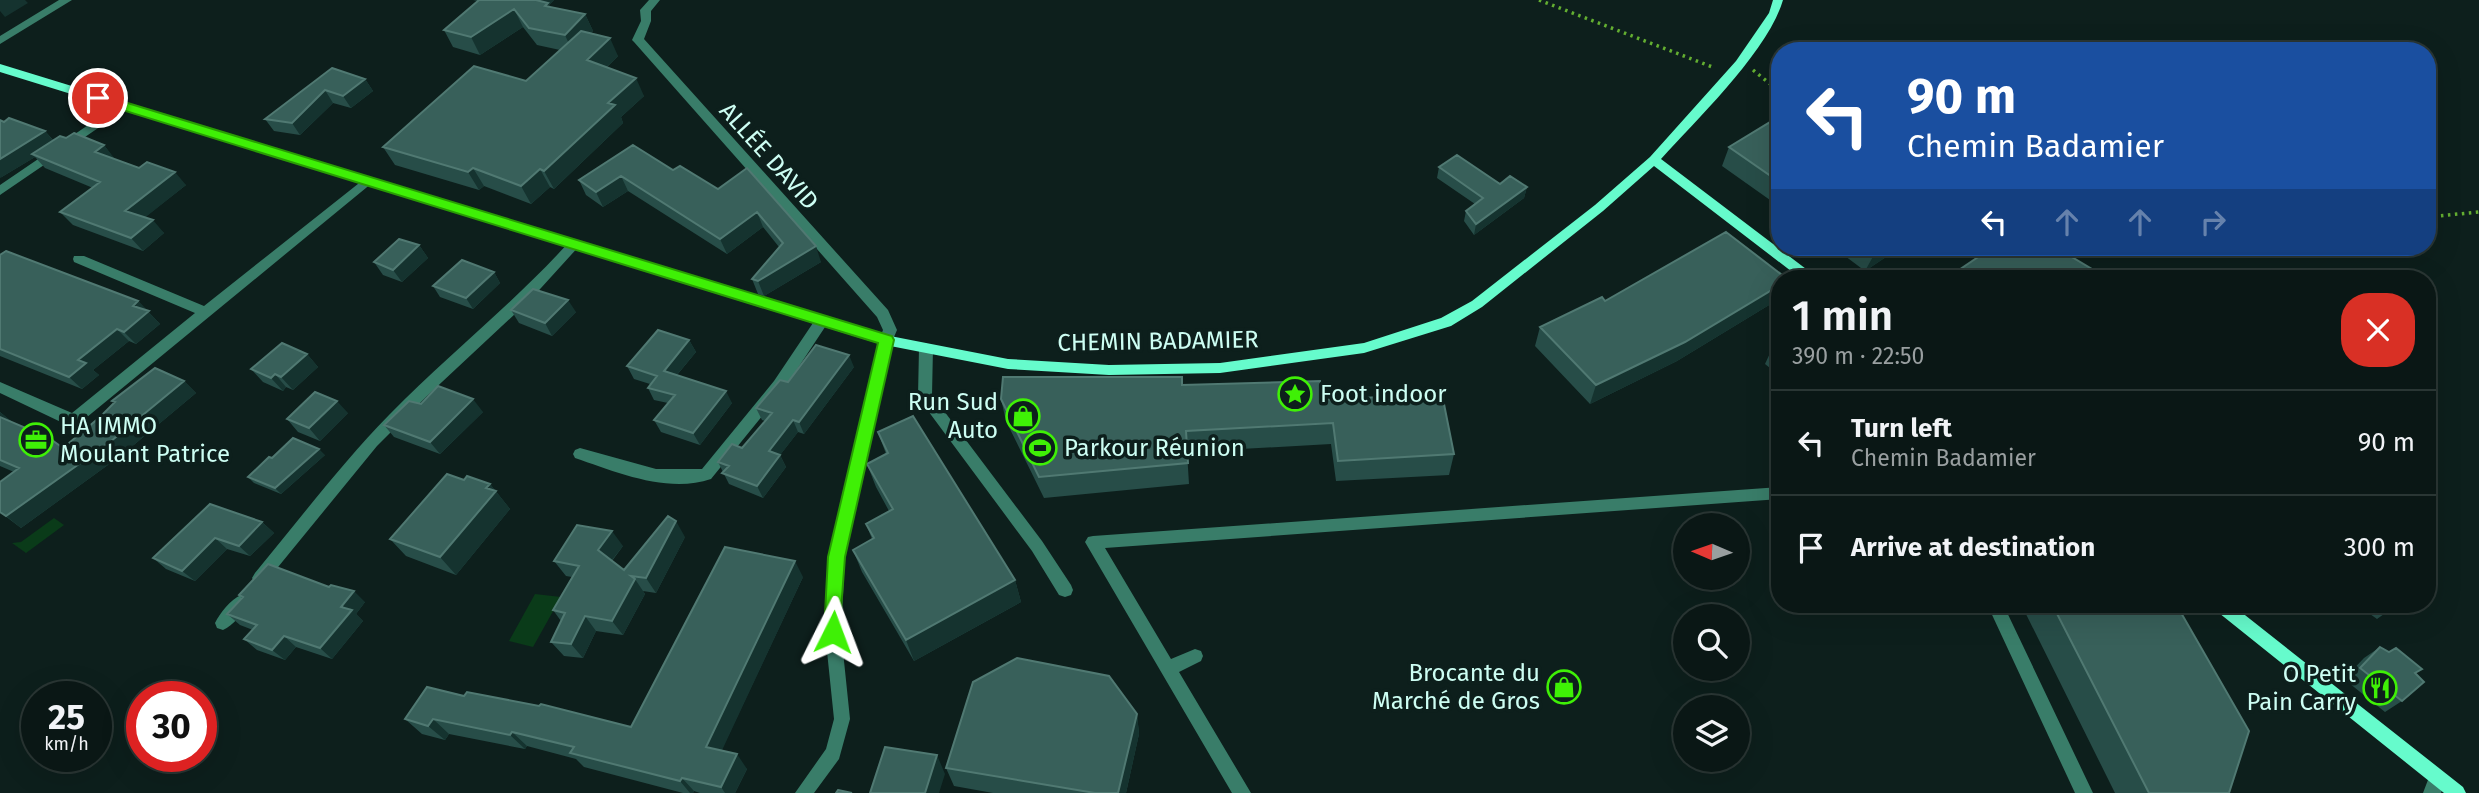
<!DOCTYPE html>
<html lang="en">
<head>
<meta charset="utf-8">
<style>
  :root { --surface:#0a1715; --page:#13201e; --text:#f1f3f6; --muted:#999fa0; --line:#2a3634 }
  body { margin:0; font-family:"Fira Sans",sans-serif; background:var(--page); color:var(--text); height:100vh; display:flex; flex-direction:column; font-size:26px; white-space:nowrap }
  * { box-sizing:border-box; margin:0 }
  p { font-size:23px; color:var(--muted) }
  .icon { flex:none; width:38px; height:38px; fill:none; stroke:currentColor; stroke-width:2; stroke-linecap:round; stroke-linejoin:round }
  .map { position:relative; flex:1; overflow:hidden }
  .drawer { position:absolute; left:1771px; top:270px; width:665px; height:343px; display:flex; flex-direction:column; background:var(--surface); border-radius:28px; box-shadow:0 7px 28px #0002,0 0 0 2px var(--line) }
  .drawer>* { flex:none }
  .guide { position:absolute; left:1771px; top:42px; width:665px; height:214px; border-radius:28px; box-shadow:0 7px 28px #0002,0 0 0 2px var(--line); background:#1a4fa0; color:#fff; overflow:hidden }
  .needle { width:46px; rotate:272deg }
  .controls { position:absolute; left:1673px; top:513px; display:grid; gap:14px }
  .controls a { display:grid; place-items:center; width:77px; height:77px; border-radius:50%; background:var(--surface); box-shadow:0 7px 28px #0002,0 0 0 2px var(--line); font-size:35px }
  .speed { position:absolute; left:21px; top:681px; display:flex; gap:14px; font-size:35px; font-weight:700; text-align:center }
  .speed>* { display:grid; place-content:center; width:91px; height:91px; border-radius:50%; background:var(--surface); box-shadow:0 7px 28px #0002,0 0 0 2px var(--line); line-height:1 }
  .speed small { font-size:18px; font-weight:400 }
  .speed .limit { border:10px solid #d22; background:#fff; color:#111 }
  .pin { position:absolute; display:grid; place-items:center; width:60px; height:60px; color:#fff; margin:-30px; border:4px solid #fff; border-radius:50%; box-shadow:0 2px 7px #0007 }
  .me { position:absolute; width:77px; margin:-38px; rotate:3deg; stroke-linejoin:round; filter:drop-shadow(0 0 5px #0008) }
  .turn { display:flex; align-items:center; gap:24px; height:147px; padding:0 21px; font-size:32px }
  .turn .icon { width:91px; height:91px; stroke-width:2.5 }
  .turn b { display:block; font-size:49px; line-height:60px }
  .lanes { display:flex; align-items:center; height:66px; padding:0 21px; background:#0003; justify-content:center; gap:35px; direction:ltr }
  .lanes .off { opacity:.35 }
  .round { display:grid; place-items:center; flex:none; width:74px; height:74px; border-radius:28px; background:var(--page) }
  .summary { display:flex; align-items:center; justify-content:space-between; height:119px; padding:0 21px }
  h1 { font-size:42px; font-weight:600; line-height:52px }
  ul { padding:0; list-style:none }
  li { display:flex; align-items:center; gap:21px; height:105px; padding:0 21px; border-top:2px solid var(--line) }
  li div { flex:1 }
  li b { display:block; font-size:26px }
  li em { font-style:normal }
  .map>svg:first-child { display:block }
  .water { fill:#0a3b19 }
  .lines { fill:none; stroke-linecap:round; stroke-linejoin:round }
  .path { stroke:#63ae31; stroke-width:3.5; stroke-dasharray:2.5 4.5; stroke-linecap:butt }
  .lane { fill:#397d69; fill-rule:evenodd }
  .street { fill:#397d69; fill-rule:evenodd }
  .secondary { fill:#66fbcc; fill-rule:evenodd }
  .wall { fill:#274d48 }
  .shaded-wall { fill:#15332f }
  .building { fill:#38605a; stroke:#507972; stroke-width:2 }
  .route { fill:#3ff006; stroke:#299c04; stroke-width:2 }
  .labels { text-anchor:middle; stroke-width:7; stroke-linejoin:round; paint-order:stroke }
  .street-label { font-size:24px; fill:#cdfef3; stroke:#0d1f1c }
  .poi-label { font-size:24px; fill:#cdfef3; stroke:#0d1f1c; text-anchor:start }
</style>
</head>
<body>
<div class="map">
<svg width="2479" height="793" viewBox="0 0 2479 793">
  <rect width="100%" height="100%" fill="#0d1f1c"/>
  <!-- water -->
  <path class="water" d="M54,518L64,525L26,553L12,543L21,542Z
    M535,594L561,597L533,647L509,641Z"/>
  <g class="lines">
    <!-- path -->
    <path class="path" d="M1539,0L1715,68
      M1753,70L1780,92
      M2427,217L2479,212
      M2125,247H2184"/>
    <!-- lane -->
    <path class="lane" d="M649,0H660L651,11V21L644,39L888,310L897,330L891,344L886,345L879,340L883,330L877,317L634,42L632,40L641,21L640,10Z
      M122,102L126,103V109L0,195V185Z
      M926,343L933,348L932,395L1042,541L1071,585L1073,590L1071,595L1065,597L1059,595L1032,551L920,400L918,396L919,348Z
      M1780,487V499L1105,548L1171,659L1195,649L1201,651L1203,656L1201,661L1179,672L1251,793H1232L1085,542L1088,537L1093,536Z
      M1987,604H2003L2093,793H2075Z"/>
    <!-- street -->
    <path class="street" d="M59,0H72L0,44V36Z
      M368,176L374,180L372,183L81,422L68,425L63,423L0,393V382L72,413L195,313L74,262L73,259L74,256H84L204,306Z
      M575,239L581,244L531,299L427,396L377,446L265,583L260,585L255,583L252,578L255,573C299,520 341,464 389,415C448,355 514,303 570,241Z
      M822,316L829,321L784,389L711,479C668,494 616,472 575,458L573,454L575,450L580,448L656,469H702L774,381L817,317Z
      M886,335L893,340L845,557L841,632L850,719L839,759L814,793H795L826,749L834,719L825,632L829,557L879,340Z
      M241,595L247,597L249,602C244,612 233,626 223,630L217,628L215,623C220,613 231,599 241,595Z
      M2437,770L2443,772L2446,778L2441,793H2423L2431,772Z"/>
    <!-- secondary -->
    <path class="secondary" d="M1773,0H1783C1768,51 1698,118 1661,159L1814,275L1815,278H1800L1654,166L1603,211L1482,307L1451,326L1364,353L1220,373L1109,375L1008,369L880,344L0,72V64L880,334L1008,359L1109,365L1220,363L1364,343L1441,318L1472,301L1595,205L1650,157L1736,61L1769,13Z
      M2212,604H2231L2463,787L2466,793H2444L2214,609Z"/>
  </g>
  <!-- wall -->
  <path class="wall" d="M473,0H554L549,5L550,7L585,14L593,31L591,33L618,56L607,67L644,96L621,117L623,123L554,189L550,187L531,204L484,186L479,190L395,165L383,147L526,81L560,50L537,45L523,27L480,55L453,47L444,30L478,1Z
    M332,68L365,79L373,91L351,108L333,103L300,135L274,131L265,119Z
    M1780,116V194L1770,200L1722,166L1729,147Z
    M45,131L53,140L66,138L104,145L114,159L186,185L145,217L164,233L143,251L73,225L60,212L93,188L45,168L35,157L0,178Z
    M1439,167L1500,184L1527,187L1524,198L1474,235L1464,221L1466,211L1475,204L1437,178Z
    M747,168L821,262L764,296L758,294L752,279L779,247L763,227L727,254L628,191L603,207L586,195L579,180L673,170L718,189Z
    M419,245L428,258L402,282L383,275L374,262Z
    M1833,247H1901L1865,271Z
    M0,255L138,301L160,324L136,344L129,341L93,370L99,375L82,389L0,356Z
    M494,272L500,283L473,309L440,297L433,286Z
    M1779,299L1677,361L1590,404L1535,346L1540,327L1605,301Z
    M511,310L576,312L552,336L519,323Z
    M689,340L696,352L677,375L732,403L700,445L661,432L654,420L668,403L654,400L648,388L650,384L634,379L627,366Z
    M1780,345V376L1765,364L1771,351Z
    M307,354L318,367L293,390L286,387L283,391L263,382L251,369Z
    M854,367L804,434L798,432L780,455L786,467L763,498L729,484L718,462L742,448L765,421L762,420L756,408L788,382Z
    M184,381L196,393L123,454L21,528L0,512L14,472L0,466V412L13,423L63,448Z
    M1182,385L1320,400L1454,454L1449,475L1336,481L1331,444L1187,452L1189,484L1044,498L1006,421L1001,399Z
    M421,404L483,412L440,454L394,437L384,425Z
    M348,413L320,441L298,432L287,419Z
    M878,432L1015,580L1021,602L914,661L862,572L853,550L872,539L866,524L889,511L876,487L867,464L886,454Z
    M325,455L281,494L254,483L248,477L272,458Z
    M464,480L490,484L510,509L456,575L406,556L390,539Z
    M262,522L274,533L250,556L227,549L195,581L166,569L153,558Z
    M685,537L656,593L643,591L645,594L623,635L596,631L583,658L564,656L551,642L561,621L553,610L572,577L566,576L554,561L623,546L612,561L624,570Z
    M803,577L721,751L747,769L735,793H700L694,791L693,793H683L584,767L576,759L527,746L525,749L449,734L445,740L422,734L405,719L464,696L631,727Z
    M239,595L365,602L356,614L363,621L332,659L296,647L285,660L257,650L244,639L253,630L240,625L227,614L242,598Z
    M2021,604H2176L2229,793H2115Z
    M2356,604H2398L2377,619Z
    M2380,647L2402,701L2385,712L2344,679L2364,658Z
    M1137,714L1139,734L1126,793H993L954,786L946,768Z"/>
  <!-- shaded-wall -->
  <path class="shaded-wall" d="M0,0H25L28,3L5,17L0,11Z
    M530,0H554L549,5L557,20Z
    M514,9L523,27L480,55L471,37Z
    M585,14L593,31L573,53L565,35Z
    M610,38L618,56L595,78L587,60Z
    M636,78L644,96L621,117L623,123L554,189L544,171L608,103Z
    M365,79L373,91L351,108L343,96Z
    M325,90L333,103L300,135L292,123Z
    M45,131L56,144L32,154L35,157L0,178V159Z
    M104,145L115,159L106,165L95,152Z
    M473,168L484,186L479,190L468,172Z
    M540,169L550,187L531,204L521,186Z
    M175,172L186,185L137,224L125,211Z
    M621,176L628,191L603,207L596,192Z
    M1780,180V194L1770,200L1778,181Z
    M1527,187L1524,198L1474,235L1476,224Z
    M757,212L763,227L727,254L720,239Z
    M153,220L164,233L143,251L131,238Z
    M419,245L428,258L402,282L393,270Z
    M816,246L821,262L764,296L758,281Z
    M1884,247H1901L1865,271L1875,253Z
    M494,272L500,283L473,309L466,298Z
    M1780,285V297L1779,299L1677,361L1590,404L1596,385Z
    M568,300L576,312L552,336L545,323Z
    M138,301L160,324L136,344L124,332L133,306Z
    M117,329L129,341L93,370L99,375L82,389L69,377L78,360Z
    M689,340L696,352L670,383L664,371Z
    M307,354L318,367L293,390L281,377Z
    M849,355L854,367L804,434L799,422Z
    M275,374L286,387L283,391L271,378Z
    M184,381L196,393L123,454L21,528L6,516Z
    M726,391L732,403L700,445L693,433Z
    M473,399L483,412L440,454L430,442Z
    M337,401L348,413L320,441L309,428Z
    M0,412L15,424L0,419Z
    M793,420L798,432L774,463L769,451Z
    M319,449L325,455L281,494L275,488Z
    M780,455L786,467L763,498L757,486Z
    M490,484L510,509L456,575L440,557Z
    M676,521L685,537L656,593L646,578Z
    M262,522L274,533L250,556L239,546Z
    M612,531L623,546L608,565L598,550Z
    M215,538L227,549L195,581L182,571Z
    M795,561L803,577L717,761L706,747Z
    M635,579L645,594L623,635L612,621Z
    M1015,580L1021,602L914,661L906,640Z
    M354,591L365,602L356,614L363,621L332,659L320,648L341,607Z
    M585,616L596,631L583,658L571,644Z
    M284,636L296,647L285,660L272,650Z
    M1137,714L1139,734L1126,793H1118Z
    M433,719L449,734L445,740L428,726Z
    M512,732L527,746L525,749L510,735Z
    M737,754L747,769L735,793H725L721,787Z
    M937,755L945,774L939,793H925Z
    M682,778L694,791L693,793H690L680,781Z"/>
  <!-- building -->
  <path class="building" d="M479,0H536L548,3L545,6L585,14L565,35L529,28L514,9L471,37L444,30Z
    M581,31L610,38L587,60L636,78L608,103L615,105L544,171L540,169L521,186L473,168L468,172L383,147L474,66L526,81Z
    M332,68L365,79L343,96L325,90L292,123L265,119Z
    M1780,116V180L1778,181L1729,147Z
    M9,118L45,131L0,159V120L4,122Z
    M74,133L104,145L95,152L139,168L147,162L175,172L125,211L153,220L131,238L60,212L100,182L32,154L60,136L66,138Z
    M633,145L673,170L680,166L718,189L747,168L816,246L758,281L752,279L783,243L757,212L720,239L621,176L596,192L579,180Z
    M1457,155L1500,184L1510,176L1527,187L1476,224L1466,211L1483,198L1439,167Z
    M1726,232L1786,278H1780V285L1685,342L1596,385L1540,327L1602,297L1605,301Z
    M399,239L419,245L393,270L374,262Z
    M1866,247H1884L1875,253Z
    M1993,247H2055L2107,278H1947Z
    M6,251L138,301L133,306L149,311L124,332L117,329L78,360L86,363L69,377L0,349V255Z
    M462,260L494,272L466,298L433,286Z
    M533,289L568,300L545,323L511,310Z
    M658,330L689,340L664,371L726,391L693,433L654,420L675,395L648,388L657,376L627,366Z
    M282,343L307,354L281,377L275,374L271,378L251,369Z
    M816,345L849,355L799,422L793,420L769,451L780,455L757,486L722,473L729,466L718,462L732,444L742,448L772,413L756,408L780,380L788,382Z
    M1780,345V358L1771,351Z
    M155,368L184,381L110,442L6,516L0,512V482L19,468L0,460V417L49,438L63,448L100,417L115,402L112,401Z
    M1003,377H1182V385L1320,381V400L1442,394L1454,454L1338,461L1333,423L1186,431L1188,463L1039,477L1001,399Z
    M438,386L473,399L430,442L384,425L409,401L421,404Z
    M315,392L337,401L309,428L287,419Z
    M913,416L1015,580L906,640L853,550L874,538L866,524L893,509L867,464L888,453L878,432Z
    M293,438L319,449L275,488L248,477L269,457L272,458Z
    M447,474L464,480L467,476L490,484L486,488L496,491L440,557L390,539Z
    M2427,493L2430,495L2427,508Z
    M210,504L262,522L239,546L215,538L182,571L153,558Z
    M668,516L676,521L646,578L631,576L635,579L612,621L585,616L571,644L551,642L565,613L553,610L579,566L554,561L577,525L612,531L598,550L624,570Z
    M725,547L795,561L706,747L737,754L721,787L682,778L680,781L570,753L574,747L512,732L510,735L433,719L428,726L405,719L427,687L464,696L467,692L539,706L541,704L631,727Z
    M268,564L329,587L331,585L354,591L341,607L352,610L320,648L284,636L272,650L244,639L257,625L227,614L243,597L239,595Z
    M2052,604H2176L2249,731L2229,793H2149Z
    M2380,647L2389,652L2396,648L2422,669L2415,673L2424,682L2402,701L2360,668Z
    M1017,658L1109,676L1137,714L1118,793H1095L946,768L973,682Z
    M885,747L937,755L925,793H870Z
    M838,790L852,793H836Z"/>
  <!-- route -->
  <path class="route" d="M98,94L892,336L894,340L845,557L839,637H826L824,632L828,557L878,343L93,101L91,98Z"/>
  <!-- icons -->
  <defs>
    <symbol id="sight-ring" viewBox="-11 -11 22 22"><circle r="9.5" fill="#0d1f1c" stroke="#3ff006" stroke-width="1.5"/><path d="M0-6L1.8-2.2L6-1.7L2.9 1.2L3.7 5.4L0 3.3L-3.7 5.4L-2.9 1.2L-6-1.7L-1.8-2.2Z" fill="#3ff006"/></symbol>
    <symbol id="shop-ring" viewBox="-11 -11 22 22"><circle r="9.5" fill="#0d1f1c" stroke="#3ff006" stroke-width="1.5"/><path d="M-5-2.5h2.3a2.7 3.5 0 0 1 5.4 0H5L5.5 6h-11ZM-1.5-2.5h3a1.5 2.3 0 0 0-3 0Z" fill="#3ff006"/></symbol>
    <symbol id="office-ring" viewBox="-11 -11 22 22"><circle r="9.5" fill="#0d1f1c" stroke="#3ff006" stroke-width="1.5"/><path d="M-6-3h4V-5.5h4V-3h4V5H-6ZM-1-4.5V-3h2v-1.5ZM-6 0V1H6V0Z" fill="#3ff006"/></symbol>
    <symbol id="stadium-ring" viewBox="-11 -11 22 22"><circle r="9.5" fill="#0d1f1c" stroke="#3ff006" stroke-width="1.5"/><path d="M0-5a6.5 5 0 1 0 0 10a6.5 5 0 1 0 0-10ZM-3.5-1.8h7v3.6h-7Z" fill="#3ff006"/></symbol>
    <symbol id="restaurant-ring" viewBox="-11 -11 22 22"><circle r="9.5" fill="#0d1f1c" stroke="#3ff006" stroke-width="1.5"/><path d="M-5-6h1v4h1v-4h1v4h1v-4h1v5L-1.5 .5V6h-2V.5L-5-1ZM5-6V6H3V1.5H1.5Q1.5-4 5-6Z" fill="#3ff006"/></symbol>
  </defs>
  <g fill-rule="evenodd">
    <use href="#sight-ring" x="1276" y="375" width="38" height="38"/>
    <use href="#shop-ring" x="1004" y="397" width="38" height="38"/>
    <use href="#office-ring" x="17" y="421" width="38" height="38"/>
    <use href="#stadium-ring" x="1021" y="429" width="38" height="38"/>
    <use href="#shop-ring" x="1545" y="668" width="38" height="38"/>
    <use href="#restaurant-ring" x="2361" y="669" width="38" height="38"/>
  </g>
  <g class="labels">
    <!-- street labels -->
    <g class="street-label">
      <text transform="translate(769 156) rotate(48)" y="8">ALLÉE DAVID</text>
      <text transform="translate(1158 341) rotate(-1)" y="8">CHEMIN BADAMIER</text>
    </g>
    <!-- poi labels -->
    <g class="poi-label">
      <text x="1320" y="402">Foot indoor</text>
      <text x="998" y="410" text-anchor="end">Run Sud<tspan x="998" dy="28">Auto</tspan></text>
      <text x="60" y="434">HA IMMO<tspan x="60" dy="28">Moulant Patrice</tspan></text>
      <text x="1064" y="456">Parkour Réunion</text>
      <text x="1540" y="681" text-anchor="end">Brocante du<tspan x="1540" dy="28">Marché de Gros</tspan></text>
      <text x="2356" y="682" text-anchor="end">O Petit<tspan x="2356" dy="28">Pain Carry</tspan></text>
    </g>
  </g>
</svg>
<div class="controls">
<a><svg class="needle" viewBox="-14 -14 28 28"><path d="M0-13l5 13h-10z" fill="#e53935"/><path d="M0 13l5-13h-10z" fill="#999fa0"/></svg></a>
<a><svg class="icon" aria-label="search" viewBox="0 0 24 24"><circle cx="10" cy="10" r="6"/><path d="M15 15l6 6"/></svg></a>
<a><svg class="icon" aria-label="layers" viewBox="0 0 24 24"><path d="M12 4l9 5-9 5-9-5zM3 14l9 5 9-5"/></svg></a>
</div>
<div class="speed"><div>25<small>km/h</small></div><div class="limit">30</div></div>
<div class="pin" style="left:98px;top:98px;background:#d93025"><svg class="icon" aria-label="arrive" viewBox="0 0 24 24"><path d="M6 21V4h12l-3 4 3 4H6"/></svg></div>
<svg class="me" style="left:833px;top:632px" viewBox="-20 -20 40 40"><path d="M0-17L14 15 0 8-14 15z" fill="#3ff006" stroke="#fff" stroke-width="4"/></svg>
<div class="guide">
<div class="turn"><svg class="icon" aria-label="left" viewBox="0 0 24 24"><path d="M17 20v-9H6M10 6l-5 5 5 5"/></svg><div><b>90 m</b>Chemin Badamier</div></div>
<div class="lanes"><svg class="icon" aria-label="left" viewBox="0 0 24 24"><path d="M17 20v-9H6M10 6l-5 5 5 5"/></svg><svg class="icon off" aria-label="ahead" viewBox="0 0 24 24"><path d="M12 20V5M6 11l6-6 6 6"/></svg><svg class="icon off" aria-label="ahead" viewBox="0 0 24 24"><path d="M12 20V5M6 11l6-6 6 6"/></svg><svg class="icon off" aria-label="right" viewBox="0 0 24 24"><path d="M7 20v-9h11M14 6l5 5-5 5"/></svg></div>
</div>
<section class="drawer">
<div class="summary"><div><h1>1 min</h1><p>390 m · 22:50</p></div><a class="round" style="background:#d93025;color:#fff"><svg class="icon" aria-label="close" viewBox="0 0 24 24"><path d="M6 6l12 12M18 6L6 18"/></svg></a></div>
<ul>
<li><svg class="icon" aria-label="left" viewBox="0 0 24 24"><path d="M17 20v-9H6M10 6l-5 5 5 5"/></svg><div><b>Turn left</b><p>Chemin Badamier</p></div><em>90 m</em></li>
<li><svg class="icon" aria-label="arrive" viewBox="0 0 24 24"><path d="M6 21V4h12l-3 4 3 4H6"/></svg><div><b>Arrive at destination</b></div><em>300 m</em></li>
</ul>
</section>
</div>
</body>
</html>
